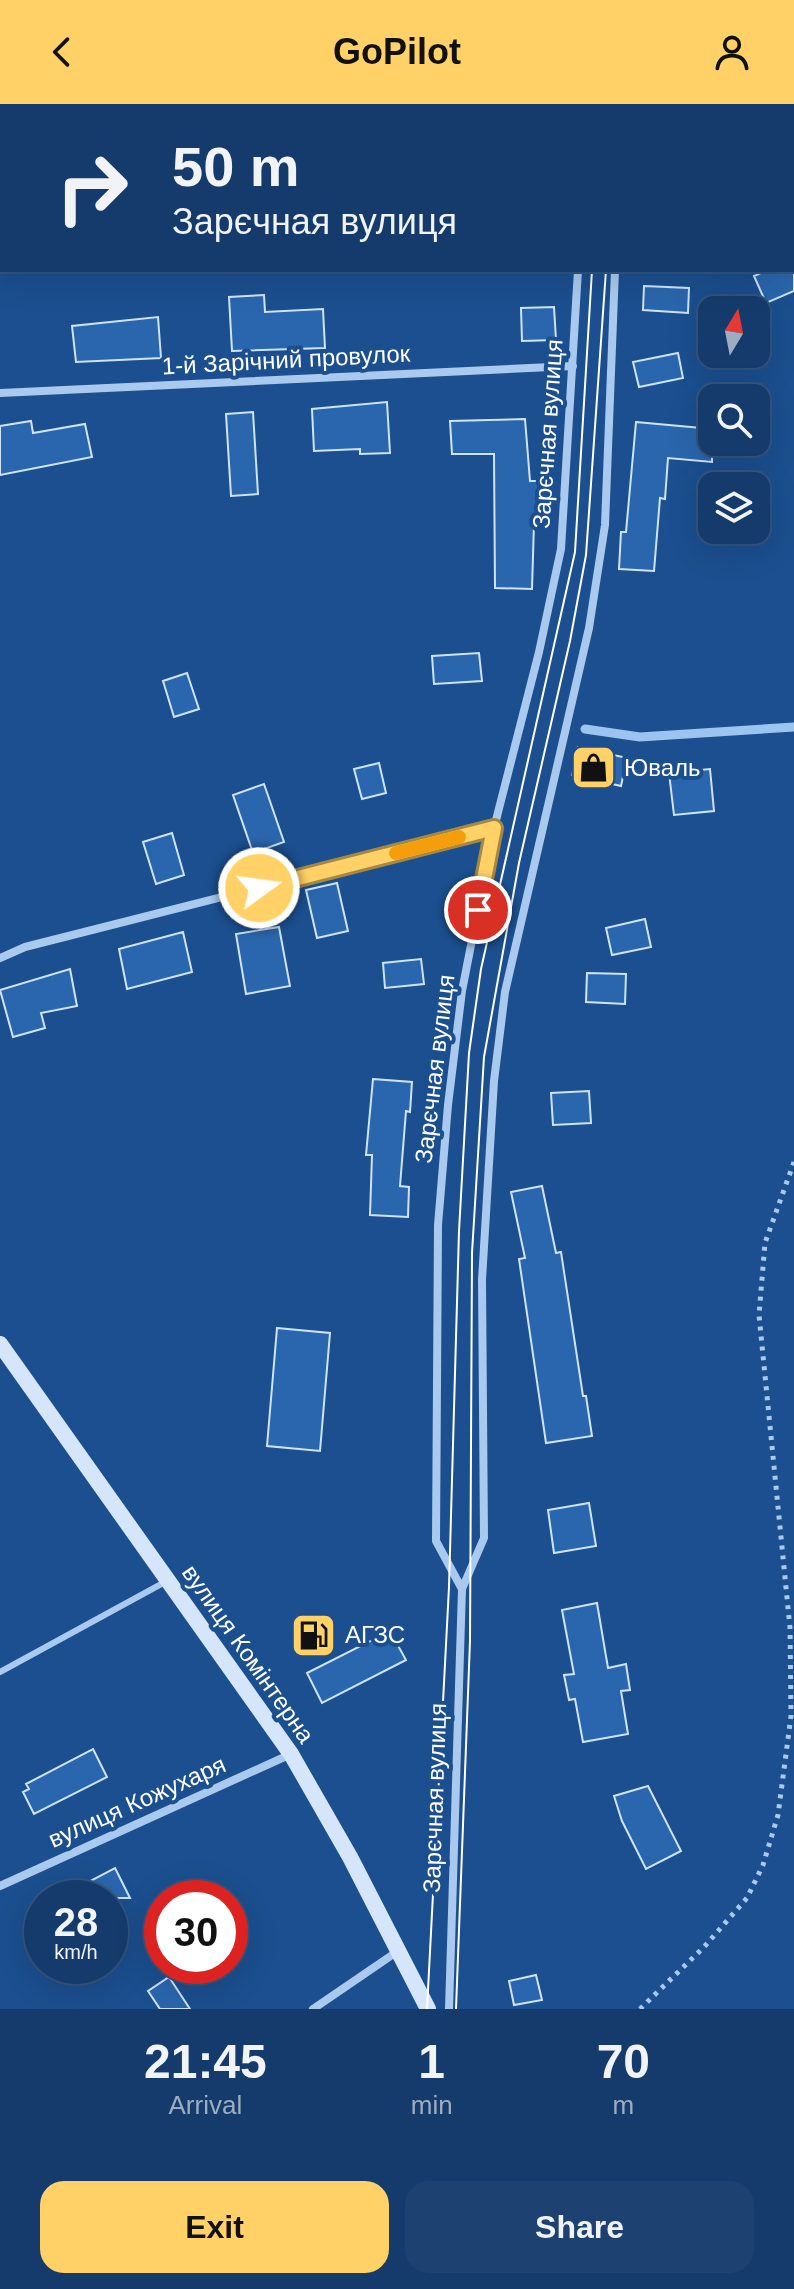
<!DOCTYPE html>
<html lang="en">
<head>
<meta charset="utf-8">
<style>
  :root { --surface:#143b6b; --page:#1d4271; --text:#f1f3f6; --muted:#9dadc1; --line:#33557e; --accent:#ffd166 }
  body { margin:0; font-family:Arial,sans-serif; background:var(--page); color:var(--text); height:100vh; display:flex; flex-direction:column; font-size:30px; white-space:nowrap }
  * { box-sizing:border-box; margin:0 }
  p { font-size:26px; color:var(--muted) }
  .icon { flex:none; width:44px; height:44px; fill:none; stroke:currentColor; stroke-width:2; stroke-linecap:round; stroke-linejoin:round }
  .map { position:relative; height:1905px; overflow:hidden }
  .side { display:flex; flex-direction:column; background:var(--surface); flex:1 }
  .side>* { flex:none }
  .hud { position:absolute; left:0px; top:0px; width:794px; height:168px; box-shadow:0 8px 32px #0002,0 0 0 2px var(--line); background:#143b6b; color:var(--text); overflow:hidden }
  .needle { width:52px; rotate:10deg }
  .buttons { position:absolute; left:698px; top:192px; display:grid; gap:16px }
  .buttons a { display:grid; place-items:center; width:72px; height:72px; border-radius:16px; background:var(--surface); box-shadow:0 8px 32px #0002,0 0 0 2px var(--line); font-size:40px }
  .speed { position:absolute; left:24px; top:1776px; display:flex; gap:16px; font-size:40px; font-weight:700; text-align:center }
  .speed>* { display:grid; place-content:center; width:104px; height:104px; border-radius:50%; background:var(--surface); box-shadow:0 8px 32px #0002,0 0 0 2px var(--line); line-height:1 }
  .speed small { font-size:20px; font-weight:400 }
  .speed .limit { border:12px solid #d22; background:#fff; color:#111 }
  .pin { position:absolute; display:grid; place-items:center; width:68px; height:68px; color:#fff; margin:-34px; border:4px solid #fff; border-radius:50%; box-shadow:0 2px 8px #0007 }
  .me { position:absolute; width:88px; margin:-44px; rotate:76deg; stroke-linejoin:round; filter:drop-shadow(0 0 6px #0008) }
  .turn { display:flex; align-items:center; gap:28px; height:168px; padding:0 40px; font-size:36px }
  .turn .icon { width:104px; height:104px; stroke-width:2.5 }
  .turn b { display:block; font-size:56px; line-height:68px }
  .eta { display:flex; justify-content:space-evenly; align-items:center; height:136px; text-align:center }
  .eta b { font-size:48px; font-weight:700; line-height:56px }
  .primary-button { display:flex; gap:16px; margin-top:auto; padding:16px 40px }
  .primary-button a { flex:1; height:92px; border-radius:24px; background:var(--accent); color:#111; font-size:32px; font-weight:700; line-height:92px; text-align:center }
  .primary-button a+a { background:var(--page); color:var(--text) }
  header { display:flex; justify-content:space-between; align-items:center; height:104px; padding:0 40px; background:var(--accent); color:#111; font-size:36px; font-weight:700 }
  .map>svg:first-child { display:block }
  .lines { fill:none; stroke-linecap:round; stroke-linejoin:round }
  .stream { stroke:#9cc4f0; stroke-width:9 }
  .building { fill:#2a66ad; stroke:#cfe3fa; stroke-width:2 }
  .path { stroke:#a9c9ee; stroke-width:5; stroke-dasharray:4 6; stroke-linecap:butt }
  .lane { stroke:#a9c9ee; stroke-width:6 }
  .street { stroke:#a9c9ee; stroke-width:8 }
  .secondary { stroke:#d6e6fa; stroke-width:16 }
  .tram { stroke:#fff; stroke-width:2 }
  .route-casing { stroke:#a68842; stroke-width:20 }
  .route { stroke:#ffd166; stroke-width:14 }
  .slow { stroke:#f59e0b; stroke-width:14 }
  .labels { text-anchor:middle; stroke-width:8; stroke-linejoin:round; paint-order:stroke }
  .street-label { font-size:24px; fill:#fff; stroke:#1b4f8f }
  .poi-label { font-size:24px; fill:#fff; stroke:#1b4f8f; text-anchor:start }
</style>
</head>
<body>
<header><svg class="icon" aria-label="back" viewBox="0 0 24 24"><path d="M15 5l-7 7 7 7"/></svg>GoPilot<svg class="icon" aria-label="person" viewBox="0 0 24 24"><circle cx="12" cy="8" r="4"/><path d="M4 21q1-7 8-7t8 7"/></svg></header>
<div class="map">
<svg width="794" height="1905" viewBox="0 0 794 1905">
  <rect width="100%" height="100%" fill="#1b4f8f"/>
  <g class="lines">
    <!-- stream -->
    <path class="stream" d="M585,625L640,633L794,623"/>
  </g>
  <!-- building -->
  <path class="building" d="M768,166H794V187L766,199L754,172Z
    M644,182L689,184L688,209L643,206Z
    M264,191L265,208L323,205L325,244L232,247L229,193Z
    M554,203L556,236L522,237L521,204Z
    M158,213L161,254L76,258L72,222Z
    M678,249L683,274L639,283L633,258Z
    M387,298L390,349L360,350V345L314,347L312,305Z
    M253,308L258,390L231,392L226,310Z
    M525,315L530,377H542V419H534L532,485L495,484L494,350H452L450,317Z
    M31,317L33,329L85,320L92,353L0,371V322Z
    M636,318L712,325V358L668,354L665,395L660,394L654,467L619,465L621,428H626Z
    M479,549L482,577L434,580L432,552Z
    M187,569L199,605L174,613L163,577Z
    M578,643L627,654L621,682L572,671Z
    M379,659L386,689L362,695L354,665Z
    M710,665L714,707L674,711L669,669Z
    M264,680L284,738L253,749L233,691Z
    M172,729L184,771L156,780L143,738Z
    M337,779L348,827L317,834L306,786Z
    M645,815L651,843L612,851L606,824Z
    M279,823L290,882L246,890L236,830Z
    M183,828L192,868L127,885L119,845Z
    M421,855L424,880L385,884L383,859Z
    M70,865L77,902L41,909L45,924L13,933L0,886Z
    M587,869L626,870L625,900L586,898Z
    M373,975L412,978L410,1008L406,1007L400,1082L409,1083L408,1113L370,1111L372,1051H366Z
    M589,987L591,1019L553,1021L551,989Z
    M542,1082L556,1149L561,1148L583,1292H586L592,1332L546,1339L519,1155L525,1154L511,1088Z
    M277,1224L330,1229L320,1347L267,1342Z
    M589,1399L596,1442L554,1449L548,1406Z
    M597,1499L608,1564L626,1560L630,1586L621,1587L628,1630L583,1638L575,1595L569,1596L564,1571L574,1570L562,1506Z
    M390,1527L406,1556L322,1599L307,1569Z
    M93,1645L107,1673L34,1710L23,1688L29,1685L26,1680Z
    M648,1682L681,1747L646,1765L622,1717L614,1692Z
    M115,1764L130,1794H58Z
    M536,1871L542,1896L514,1901L509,1877Z
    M169,1873L190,1905H160L148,1887Z"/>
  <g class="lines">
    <!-- path -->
    <path class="path" d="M640,1905L704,1843L747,1794L763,1761L778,1711L791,1612L790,1524L759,1211L765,1139L794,1058"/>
    <!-- lane -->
    <path class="lane" d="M0,1568L165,1478"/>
    <!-- street -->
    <path class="street" d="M748,0L749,2
      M604,2L605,0
      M792,106L794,111
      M0,289L573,262
      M0,854L25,843L494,724
      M462,1485L436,1437L438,1121L448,1001L462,887L494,724L539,548L561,445L578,166
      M0,1782L291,1650
      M313,1905L398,1847
      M449,1905L462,1485L484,1434L482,1176L494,977L505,888L589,524L605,421L615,166"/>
    <!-- secondary -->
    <path class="secondary" d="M0,1240L291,1650L350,1753L428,1905"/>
    <!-- tram -->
    <path class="tram" d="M594,2V0
      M619,2V0
      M427,1905L449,1483L459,1127L469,949L481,865L575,448L592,166
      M456,1905L470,1537L472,1149L484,953L519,759L570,537L586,451L606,166"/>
  </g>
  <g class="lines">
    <defs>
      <path id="route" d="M259,784L494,724L478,806"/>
    </defs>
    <!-- route casing -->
    <use href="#route" class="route-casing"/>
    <!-- route -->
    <use href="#route" class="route"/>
    <!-- slow -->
    <path class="slow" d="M396,749L459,733"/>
  </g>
  <!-- icons -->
  <defs>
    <symbol id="shop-square" viewBox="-11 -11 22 22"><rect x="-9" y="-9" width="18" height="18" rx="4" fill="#ffd166" stroke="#1b4f8f"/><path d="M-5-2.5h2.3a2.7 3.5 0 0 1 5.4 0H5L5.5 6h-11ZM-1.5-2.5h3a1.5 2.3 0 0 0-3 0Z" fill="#111"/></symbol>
    <symbol id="fuel-square" viewBox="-11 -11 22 22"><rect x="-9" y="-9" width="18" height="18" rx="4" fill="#ffd166" stroke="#1b4f8f"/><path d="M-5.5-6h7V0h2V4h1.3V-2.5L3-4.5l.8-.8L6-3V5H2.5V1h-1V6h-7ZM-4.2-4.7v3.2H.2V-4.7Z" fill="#111"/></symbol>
  </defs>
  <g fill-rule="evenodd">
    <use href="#shop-square" x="568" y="638" width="51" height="51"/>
    <use href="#fuel-square" x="288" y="1506" width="51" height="51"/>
  </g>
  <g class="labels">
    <!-- street labels -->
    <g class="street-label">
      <text transform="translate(286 256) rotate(-3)" y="8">1-й Зарічний провулок</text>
      <text transform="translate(548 330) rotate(-86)" y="8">Зарєчная вулиця</text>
      <text transform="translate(435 965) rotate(-83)" y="8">Зарєчная вулиця</text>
      <text transform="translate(248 1550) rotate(55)" y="8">вулиця Комінтерна</text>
      <text transform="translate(435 1694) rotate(-88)" y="8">Зарєчная вулиця</text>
      <text transform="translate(137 1698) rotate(-24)" y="8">вулиця Кожухаря</text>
    </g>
    <!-- poi labels -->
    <g class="poi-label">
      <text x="624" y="672">Юваль</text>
      <text x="345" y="1539">АГЗС</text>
    </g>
  </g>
</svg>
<div class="buttons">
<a><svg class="needle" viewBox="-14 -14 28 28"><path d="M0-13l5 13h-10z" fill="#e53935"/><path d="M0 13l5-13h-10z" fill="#9dadc1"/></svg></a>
<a><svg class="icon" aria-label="search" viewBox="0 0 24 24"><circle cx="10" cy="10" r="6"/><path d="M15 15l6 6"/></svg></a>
<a><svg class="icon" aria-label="layers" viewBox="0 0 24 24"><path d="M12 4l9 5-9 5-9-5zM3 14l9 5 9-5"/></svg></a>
</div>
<div class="speed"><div>28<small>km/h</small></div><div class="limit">30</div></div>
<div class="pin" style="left:478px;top:806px;background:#d93025"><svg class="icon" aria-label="arrive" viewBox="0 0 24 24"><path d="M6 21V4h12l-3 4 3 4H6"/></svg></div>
<svg class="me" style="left:259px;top:784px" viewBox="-20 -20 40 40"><circle r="17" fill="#ffd166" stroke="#fff" stroke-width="3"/><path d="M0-11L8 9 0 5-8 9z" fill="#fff"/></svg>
<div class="hud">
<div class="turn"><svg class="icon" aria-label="right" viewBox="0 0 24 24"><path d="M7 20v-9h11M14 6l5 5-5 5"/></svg><div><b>50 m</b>Зарєчная вулиця</div></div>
</div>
</div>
<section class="side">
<div class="eta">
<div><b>21:45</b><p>Arrival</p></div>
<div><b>1</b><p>min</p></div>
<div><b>70</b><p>m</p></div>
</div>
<div class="primary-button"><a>Exit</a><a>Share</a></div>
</section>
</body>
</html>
